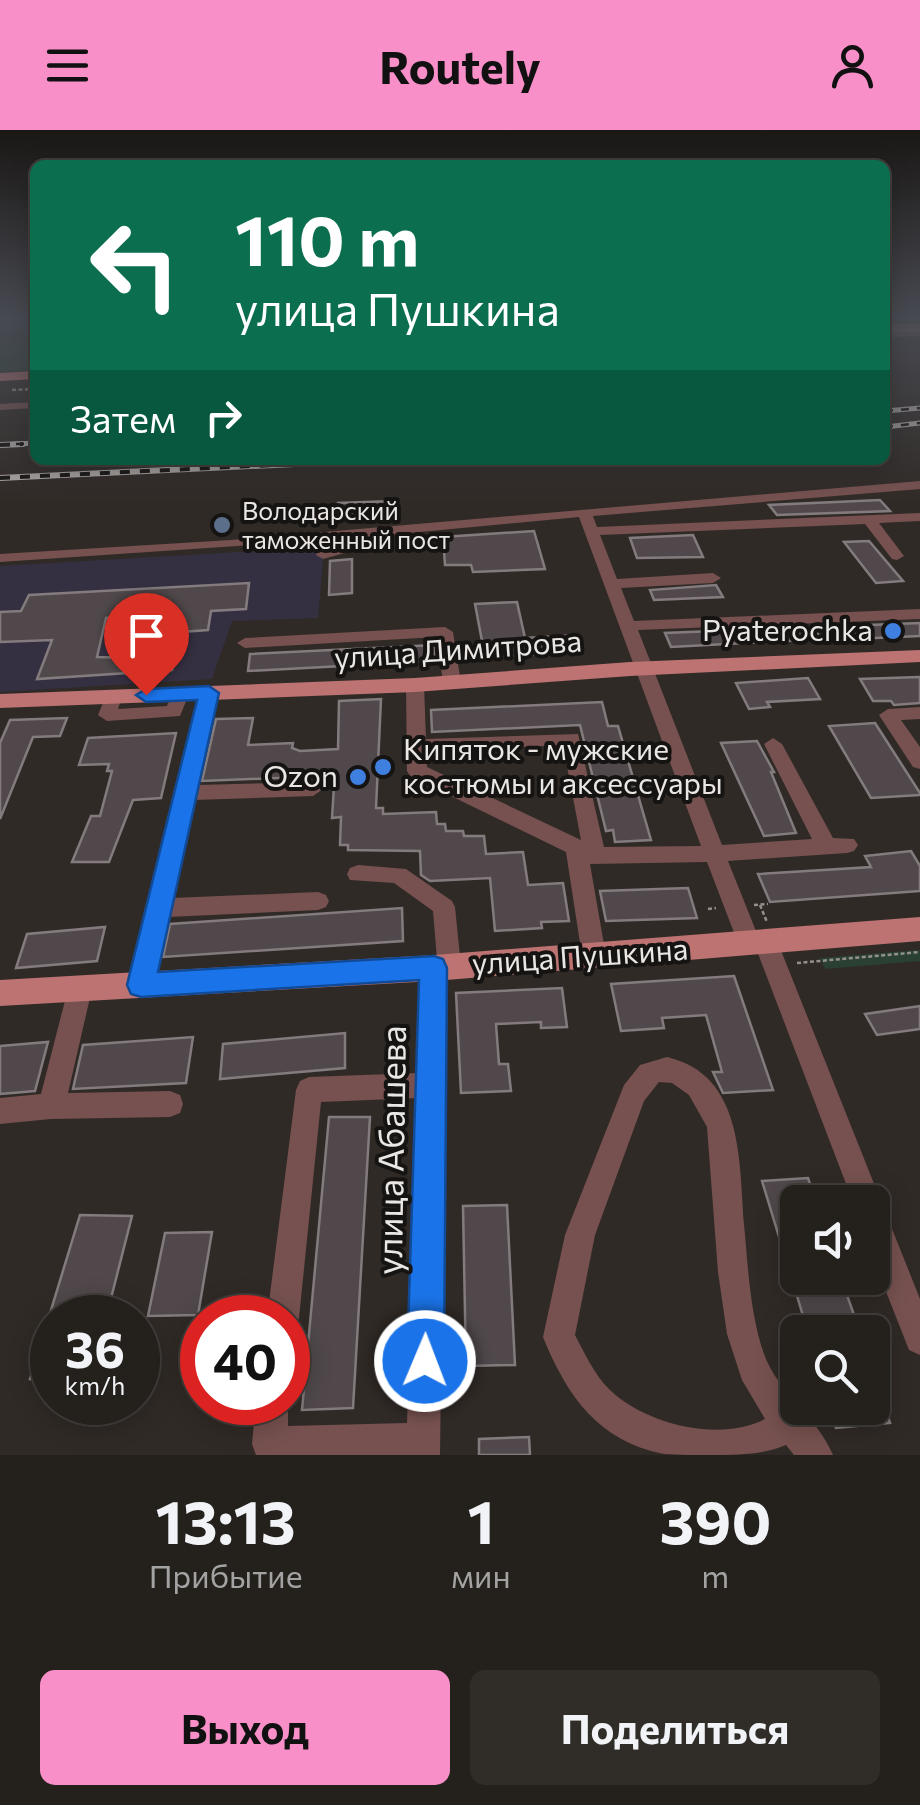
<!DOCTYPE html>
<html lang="ru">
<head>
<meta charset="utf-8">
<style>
  :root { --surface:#24201c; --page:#302d29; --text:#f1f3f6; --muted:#a3a3a3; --line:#413e3b; --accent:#f98fc9 }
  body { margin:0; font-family:Commissioner,sans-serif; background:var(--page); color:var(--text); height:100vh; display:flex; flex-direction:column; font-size:38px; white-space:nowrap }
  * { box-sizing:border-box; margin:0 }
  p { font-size:32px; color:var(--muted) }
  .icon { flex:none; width:55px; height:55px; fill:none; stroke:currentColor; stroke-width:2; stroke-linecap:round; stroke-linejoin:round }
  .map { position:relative; height:1325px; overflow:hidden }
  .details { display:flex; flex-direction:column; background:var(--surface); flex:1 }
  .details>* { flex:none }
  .banner { position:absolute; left:30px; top:30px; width:860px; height:305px; border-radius:15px; box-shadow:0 5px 25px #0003,0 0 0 2px var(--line); background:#0b6e4f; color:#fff; overflow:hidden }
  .tools { position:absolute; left:780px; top:1055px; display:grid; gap:20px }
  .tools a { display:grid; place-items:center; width:110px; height:110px; border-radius:15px; background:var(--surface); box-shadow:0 5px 25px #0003,0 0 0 2px var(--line); font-size:50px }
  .speed { position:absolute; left:30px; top:1165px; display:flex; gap:20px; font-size:50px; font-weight:700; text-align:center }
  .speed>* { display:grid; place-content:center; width:130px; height:130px; border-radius:50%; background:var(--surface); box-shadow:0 5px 25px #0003,0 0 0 2px var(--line); line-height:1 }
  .speed small { font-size:25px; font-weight:400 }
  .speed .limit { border:15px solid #d22; background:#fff; color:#111 }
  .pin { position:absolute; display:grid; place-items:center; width:85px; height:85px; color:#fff; margin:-102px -42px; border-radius:50% 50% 50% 0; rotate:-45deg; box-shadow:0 0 10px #0007 }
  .pin .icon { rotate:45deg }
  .me { position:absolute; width:110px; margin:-55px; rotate:1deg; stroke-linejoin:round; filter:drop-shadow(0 0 8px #0008) }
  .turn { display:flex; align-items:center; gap:35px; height:210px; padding:0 40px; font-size:45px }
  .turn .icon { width:130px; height:130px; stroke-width:2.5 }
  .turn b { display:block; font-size:70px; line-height:85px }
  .then { display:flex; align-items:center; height:95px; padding:0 40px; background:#0003; gap:20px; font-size:38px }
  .eta { display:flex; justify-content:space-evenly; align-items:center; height:170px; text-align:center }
  .eta b { font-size:60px; font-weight:700; line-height:70px }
  .cta { display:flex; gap:20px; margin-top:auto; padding:20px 40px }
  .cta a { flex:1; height:115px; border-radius:15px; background:var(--accent); color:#111; font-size:40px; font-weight:700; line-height:115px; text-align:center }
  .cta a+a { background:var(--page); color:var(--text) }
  header { display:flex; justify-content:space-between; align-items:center; height:130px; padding:0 40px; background:var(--accent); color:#111; font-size:45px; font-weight:700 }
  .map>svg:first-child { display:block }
  .commercial { fill:#353041 }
  .green { fill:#294033 }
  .building { fill:#50484a; stroke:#837b7e; stroke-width:2.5; fill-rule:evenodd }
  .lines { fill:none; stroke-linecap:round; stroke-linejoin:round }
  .path { stroke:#95908c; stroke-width:2.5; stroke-dasharray:4 2.5; stroke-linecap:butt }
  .minor { fill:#76514f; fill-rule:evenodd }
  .major { fill:#bd7371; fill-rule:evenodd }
  .rail-far1-casing { stroke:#aca7a4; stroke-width:5 }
  .rail-casing { stroke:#aca7a4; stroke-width:6 }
  .rail-far1 { stroke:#161412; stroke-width:2.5; stroke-dasharray:8; stroke-linecap:butt }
  .rail { stroke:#161412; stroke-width:4; stroke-dasharray:10; stroke-linecap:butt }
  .route { fill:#1a73e8; stroke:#114b97; stroke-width:2.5 }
  .service-dot { fill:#5c6f8a; stroke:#161412; stroke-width:4 }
  .shop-dot { fill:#3f7fe0; stroke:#161412; stroke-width:4 }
  .labels { text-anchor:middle; stroke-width:8; stroke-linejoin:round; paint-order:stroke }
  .far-poi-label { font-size:25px; fill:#eae6e3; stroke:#161412; text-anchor:start }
  .poi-label { font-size:30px; fill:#eae6e3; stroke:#161412; text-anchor:end }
  .street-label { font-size:30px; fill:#eae6e3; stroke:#161412 }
  .near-street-label { font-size:35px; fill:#eae6e3; stroke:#161412 }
</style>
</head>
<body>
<header><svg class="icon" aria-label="menu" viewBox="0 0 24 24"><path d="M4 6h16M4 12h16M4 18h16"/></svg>Routely<svg class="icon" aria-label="person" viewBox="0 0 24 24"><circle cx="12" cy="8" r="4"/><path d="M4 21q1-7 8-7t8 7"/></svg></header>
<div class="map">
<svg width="920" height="1325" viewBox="0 0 920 1325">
  <rect width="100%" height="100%" fill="#302a26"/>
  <!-- commercial -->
  <path class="commercial" d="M324,417L318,488L232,491L212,549L0,562V436Z"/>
  <!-- green -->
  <path class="green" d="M0,189H35V240L0,242Z
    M920,820V831L825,839L820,828Z"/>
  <!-- building -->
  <path class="building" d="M880,370L890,381L777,385L769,375Z
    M393,371L394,384L339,387L338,373Z
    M534,401L545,439L473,442L471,435H445L443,407Z
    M693,405L703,427L637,428L630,408Z
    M869,411L903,451L876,453L844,412Z
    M352,429V463L329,465L330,431Z
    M249,453L246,479L211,481L208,500L181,502L172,540L37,549L52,510L0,512V482L21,481L29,465ZM148,485L136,528L97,527L106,488Z
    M716,455L723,467L654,470L650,460Z
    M517,472L525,508L577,505L582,522L485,527L475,474Z
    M920,493V506L853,509L844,496Z
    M813,497L821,509L671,517L665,503Z
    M434,515L436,531L248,541L250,524Z
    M920,547V573L894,575L891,571H873L860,549Z
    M808,548L820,569L767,572L770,577L749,579L736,553Z
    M381,569L376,678H383V684L436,682L437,694H445L446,701H463L464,706H484L486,724L523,722L528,755L563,753L569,791L541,792L542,798L495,801L490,748L430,751L421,745L420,721L348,720V715H340L341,687L332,688L334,656H326L327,646L202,651L216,589L253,588L248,615L293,613L292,618L300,621L338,619L339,571Z
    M602,572L608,596H618L651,710L615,712L613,700L606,701L580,595L432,602L431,580Z
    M67,588L60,606L33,607L0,689V613L10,590Z
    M875,593L920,663V665L871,668L829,596Z
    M176,603L161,668L133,670L109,732H72L91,686H100L112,641H107L109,634L79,635L88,608Z
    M757,611L774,642H771L796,703L764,706L721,613Z
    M911,721L920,736V761L770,772L758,744L871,737L865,726Z
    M688,758L697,788L606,791L600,761Z
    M402,778L403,811L163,827L170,794Z
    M105,797L97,831L16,838L27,804Z
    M734,846L773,960L723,963L713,942H722L706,885L662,888L664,898L621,901L611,854Z
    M562,858L567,897L541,898V892L496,894L499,934H508L511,961L461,963L456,863Z
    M920,876V899L877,905L865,884Z
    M345,903V938L220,949L223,914Z
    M193,907L186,953L73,959L83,915Z
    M48,912L35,961L0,964V916Z
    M329,987H370L353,1278L302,1280Z
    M808,1048L816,1072H798V1148H841L860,1202H808L762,1051Z
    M507,1075L515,1235L466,1236L463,1076Z
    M80,1085L132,1086L106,1188H52V1250L30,1249Z
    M212,1102L198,1185L148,1186L165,1103Z
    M875,1248L890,1293L836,1298L830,1278H872Z
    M529,1307L530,1325H479V1309Z"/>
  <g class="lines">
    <!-- path -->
    <path class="path" d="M12,260L35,259
      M754,775L768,774
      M760,775L767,792
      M708,779L716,778
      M797,833L920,822"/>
    <!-- minor -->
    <path class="minor" d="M920,200V206L885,207V201Z
      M35,272V278L0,280V274Z
      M920,351V359L593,386L597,397L920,383V391L879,393L904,426L897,430L892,429L865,394L600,405L617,449L713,443L721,448L713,453L621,458L634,491L920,479V489L638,500L722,715L812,709L764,614L773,608L782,614L833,708L854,709L858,715L854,721L847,723L728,731L758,806L766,803L774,806L778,813L920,1169V1225L909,1220L872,1126V1072H853L757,821L749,824L741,821L707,732L590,734L606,826L602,833L594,836L586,833L582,826L566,722L410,646L407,641L406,555L415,549L424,555L426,609L578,604L604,717L701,716L579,387L377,406L382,410L380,413L323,429L316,425L318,422L371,407L0,432V424L231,410ZM563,615L581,710L427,637L426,622Z
      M445,497L453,502L461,553L452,559L443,553L437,507L245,518L237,513L245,508Z
      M209,557L218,563L197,655L313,652L323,659L313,666L194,670L172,768L318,762L326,765L329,771L326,777L318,780L168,787L153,855L150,863L141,866L132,863L129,855L175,666L173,663L200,563Z
      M180,558L189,564L180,586L107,591L98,585L107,563H119L122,567L118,579L167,576L174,560Z
      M920,577V589L901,590L920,617V639L913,637L879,585L888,579Z
      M358,735L406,739L452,771L455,777L461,836L457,843L446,845L440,1325H256L252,1314L256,1272H288V1266V1296L407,1293L418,968L321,972L299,1188L294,1199L288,1202V1188H267L296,960L300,951L309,947L418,943L422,838L426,831L437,829L433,781L394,753L350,750L347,744L350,738Z
      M80,848L89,851L92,859L68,963L170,961L180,965L183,974L180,983L170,987L51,989L0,994V968L41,964L68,859L71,851Z
      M667,927C744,945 739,1031 744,1094C748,1137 750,1184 764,1224C779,1265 817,1286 833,1325H794L786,1315C761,1325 738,1325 711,1325C696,1325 679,1325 664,1324C598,1311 567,1266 543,1207L565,1105L624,955L640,935ZM659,952L672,953L689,965L707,997L718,1142L727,1204L742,1250L765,1289C720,1313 644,1294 609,1259C594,1244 585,1224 575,1205L595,1105L644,971Z"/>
    <!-- major -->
    <path class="major" d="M885,194H920V202H885Z
      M35,241V249L0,251V243Z
      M920,520V532L630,546L415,562L0,578V564L415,548L630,532Z
      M920,787V811L434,851L0,876V850L434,825Z"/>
    <defs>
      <path id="rail-far1" d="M885,281L920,278
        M885,297L920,293
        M0,315L35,313"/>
      <path id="rail" d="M0,315L23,314
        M0,348L378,330"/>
    </defs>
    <!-- rail-far1 casing -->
    <use href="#rail-far1" class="rail-far1-casing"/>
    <!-- rail casing -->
    <use href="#rail" class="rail-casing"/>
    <!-- rail-far1 -->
    <use href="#rail-far1" class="rail-far1"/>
    <!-- rail -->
    <use href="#rail" class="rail"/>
  </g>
  <!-- sky -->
  <linearGradient id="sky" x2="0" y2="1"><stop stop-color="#1a1715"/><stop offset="0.5" stop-color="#484a52"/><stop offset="1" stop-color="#484a52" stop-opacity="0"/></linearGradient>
  <rect width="920" height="375" fill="url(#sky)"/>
  <!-- route -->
  <path class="route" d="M209,556L219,563L158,842L434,826L443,829L447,838L444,1231L438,1244L425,1250L412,1244L407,1231L419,850L141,867L131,864L127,855L197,570L146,572L136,565L146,559Z"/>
  <!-- markers -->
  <circle class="service-dot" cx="222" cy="395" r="10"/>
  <g class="shop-dot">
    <circle cx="893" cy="501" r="10"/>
    <circle cx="383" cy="637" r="10"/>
    <circle cx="358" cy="647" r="10"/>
  </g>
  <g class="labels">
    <!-- far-poi labels -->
    <g class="far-poi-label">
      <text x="242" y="390">Володарский<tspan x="242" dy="29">таможенный пост</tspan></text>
    </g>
    <!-- poi labels -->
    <g class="poi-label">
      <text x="873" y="511">Pyaterochka</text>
      <text x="403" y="630" text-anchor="start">Кипяток - мужские<tspan x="403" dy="34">костюмы и аксессуары</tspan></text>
      <text x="338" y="657">Ozon</text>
    </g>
    <!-- street labels -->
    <g class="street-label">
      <text transform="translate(458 520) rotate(-4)" y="10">улица Димитрова</text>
      <text transform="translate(580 827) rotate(-4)" y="10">улица Пушкина</text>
    </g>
    <!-- near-street labels -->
    <g class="near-street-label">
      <text transform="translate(392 1020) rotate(-89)" y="12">улица Абашева</text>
    </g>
  </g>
</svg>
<div class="tools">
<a><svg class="icon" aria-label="sound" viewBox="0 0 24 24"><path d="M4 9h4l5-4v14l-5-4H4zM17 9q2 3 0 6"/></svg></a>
<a><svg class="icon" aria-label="search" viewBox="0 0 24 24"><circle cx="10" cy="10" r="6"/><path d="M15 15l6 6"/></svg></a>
</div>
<div class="speed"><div>36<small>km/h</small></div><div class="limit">40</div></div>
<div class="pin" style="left:146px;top:565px;background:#d93025"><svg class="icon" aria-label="arrive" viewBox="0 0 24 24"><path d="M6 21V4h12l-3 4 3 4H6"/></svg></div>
<svg class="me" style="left:425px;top:1231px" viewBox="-20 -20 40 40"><circle r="17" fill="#1a73e8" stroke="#fff" stroke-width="3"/><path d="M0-11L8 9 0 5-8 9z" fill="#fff"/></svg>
<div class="banner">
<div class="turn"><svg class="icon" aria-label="left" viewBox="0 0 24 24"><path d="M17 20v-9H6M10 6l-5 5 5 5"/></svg><div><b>110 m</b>улица Пушкина</div></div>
<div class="then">Затем<svg class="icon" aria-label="right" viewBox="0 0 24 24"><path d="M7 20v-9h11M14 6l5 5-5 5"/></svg></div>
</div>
</div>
<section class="details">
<div class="eta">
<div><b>13:13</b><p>Прибытие</p></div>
<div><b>1</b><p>мин</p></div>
<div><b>390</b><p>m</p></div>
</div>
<div class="cta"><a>Выход</a><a>Поделиться</a></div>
</section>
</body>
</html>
